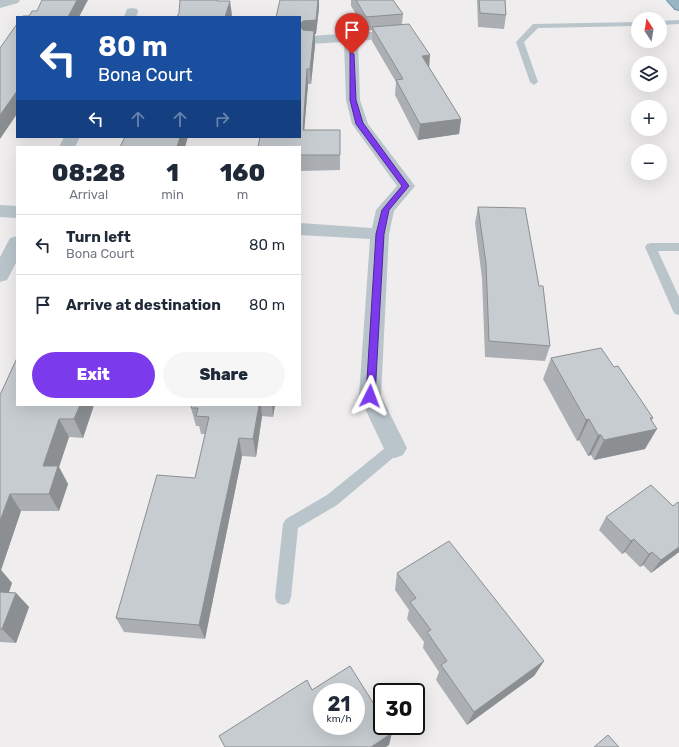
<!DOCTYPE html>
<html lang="en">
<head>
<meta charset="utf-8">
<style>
  :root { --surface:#fff; --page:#f6f6f7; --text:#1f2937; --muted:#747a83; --line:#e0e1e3; --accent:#7c3aed }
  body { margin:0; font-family:Rubik,sans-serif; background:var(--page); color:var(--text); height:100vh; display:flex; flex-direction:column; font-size:15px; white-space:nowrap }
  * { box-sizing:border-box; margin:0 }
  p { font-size:13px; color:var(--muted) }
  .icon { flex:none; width:22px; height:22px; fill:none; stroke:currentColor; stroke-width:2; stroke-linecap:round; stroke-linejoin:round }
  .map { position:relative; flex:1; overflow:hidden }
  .side { position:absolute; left:16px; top:146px; width:285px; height:260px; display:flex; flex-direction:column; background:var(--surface); border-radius:0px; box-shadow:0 4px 16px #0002 }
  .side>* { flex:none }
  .banner { position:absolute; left:16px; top:16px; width:285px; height:122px; border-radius:0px; box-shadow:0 4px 16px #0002; background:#1a4fa0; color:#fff; overflow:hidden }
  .needle { width:26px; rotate:348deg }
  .fabs { position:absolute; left:631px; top:12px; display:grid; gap:8px }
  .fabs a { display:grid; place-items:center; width:36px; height:36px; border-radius:50%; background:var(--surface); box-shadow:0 4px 16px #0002; font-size:20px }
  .speed { position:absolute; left:313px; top:683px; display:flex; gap:8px; font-size:20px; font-weight:700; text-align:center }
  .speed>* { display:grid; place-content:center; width:52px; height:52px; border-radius:50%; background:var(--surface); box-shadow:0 4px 16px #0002; line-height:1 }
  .speed small { font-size:10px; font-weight:400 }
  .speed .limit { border:2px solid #111; border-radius:6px; background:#fff; color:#111 }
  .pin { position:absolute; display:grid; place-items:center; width:34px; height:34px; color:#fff; margin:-41px -17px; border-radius:50% 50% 50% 0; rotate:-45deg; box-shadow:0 0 4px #0007 }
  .pin .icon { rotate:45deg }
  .me { position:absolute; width:44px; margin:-22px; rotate:3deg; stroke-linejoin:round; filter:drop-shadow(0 0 3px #0008) }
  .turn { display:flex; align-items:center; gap:14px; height:84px; padding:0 16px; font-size:18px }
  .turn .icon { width:52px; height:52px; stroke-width:2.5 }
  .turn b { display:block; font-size:28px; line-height:34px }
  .lanes { display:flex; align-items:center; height:38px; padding:0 16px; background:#0003; justify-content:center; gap:20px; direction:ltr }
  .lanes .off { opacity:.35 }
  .eta { display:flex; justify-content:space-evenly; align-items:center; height:68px; text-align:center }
  .eta b { font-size:24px; font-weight:800; line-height:28px }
  .primary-button { display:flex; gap:8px; margin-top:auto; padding:8px 16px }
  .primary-button a { flex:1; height:46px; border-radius:24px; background:var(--accent); color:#fff; font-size:16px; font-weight:800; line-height:46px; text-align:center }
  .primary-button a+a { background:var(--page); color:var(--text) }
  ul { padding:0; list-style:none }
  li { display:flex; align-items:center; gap:12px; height:60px; padding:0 16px; border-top:1px solid var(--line) }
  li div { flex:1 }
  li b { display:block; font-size:15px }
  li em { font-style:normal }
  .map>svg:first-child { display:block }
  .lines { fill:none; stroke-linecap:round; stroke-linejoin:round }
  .trunk-casing { stroke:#7096a9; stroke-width:2 }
  .service { fill:#b9c5cb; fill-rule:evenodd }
  .minor { fill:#b9c5cb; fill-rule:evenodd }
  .trunk { fill:#98b7c5; fill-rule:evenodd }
  .wall { fill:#abafb3 }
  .shaded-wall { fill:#8b8f92 }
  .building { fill:#c7ccd0; stroke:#8b8f92; fill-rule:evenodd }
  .route { fill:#7c3aed; stroke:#51269a }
</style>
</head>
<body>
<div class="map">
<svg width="679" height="747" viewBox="0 0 679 747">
  <rect width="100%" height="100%" fill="#f0edee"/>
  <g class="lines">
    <defs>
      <path id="trunk" d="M667,0H679V10L675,9Z"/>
    </defs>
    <!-- trunk casing -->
    <use href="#trunk" class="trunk-casing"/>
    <!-- service -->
    <path class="service" d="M679,20V24L660,25V21Z
      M638,22V26L538,28L524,42L538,82L534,85L530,82L516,42L533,24Z
      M651,243H679V251H658L679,297V315L675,314L673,311L645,247L647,244Z
      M395,442L400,444L402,448L400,452L337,505L298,528L291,597L289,603L283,605L277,603L275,597L283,524L286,519L327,495L390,444Z"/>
    <!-- minor -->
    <path class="minor" d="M0,0H20L18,3L0,8Z
      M132,8L137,9L138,12L136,17H124L127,9Z
      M402,30L407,31L409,34L407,37L358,41L360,100L368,124L415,186L394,211L389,234L381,396L407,448L403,455L395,458L387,455L359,396L370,239L300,235V223L372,228L376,210L397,186L352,124L346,100L344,42L309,44L304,43L302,40L304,37L309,36Z
      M64,137H80L75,147H59Z
      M0,205L17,206V218L0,217Z
      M17,236V261L7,280L0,282V257L10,238Z"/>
    <!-- trunk -->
    <use href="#trunk" class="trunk"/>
  </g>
  <!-- wall -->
  <path class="wall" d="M280,0H319V8L316,34H315V45L311,84H308L304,130L340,155V170L300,171V137Z
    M351,0H393L403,14L402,24L461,119L459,134L418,140L395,95L396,82L372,41V30L366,31L351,6Z
    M477,0H505L506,15L504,29L478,27Z
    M478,207L550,346L545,361L485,357L482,278L475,223Z
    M551,358L614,367L653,418L652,420L645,449L594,460L591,455L588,456L579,440L577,441L543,379Z
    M0,395L17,405H94L83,438L69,437L59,467L68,484L59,511H21L1,570L12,583L9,592L16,593L29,607L16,643L0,642Z
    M192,405H275L273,417L262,416L256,457L242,456L205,639L124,632L116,618L195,478L205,434H201L199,426H196L191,408Z
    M606,517L679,552L651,573L643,565L640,567L625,552L622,554L599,530Z
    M397,573L544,661L534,676L467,725L436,680L439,672L423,648L424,642L407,619L409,610L395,590Z"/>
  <!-- shaded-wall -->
  <path class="shaded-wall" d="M77,0H88L79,17H68Z
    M318,0H319V8L316,34H315V45L311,84L310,69L304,36L300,25Z
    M230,1L232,15L231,17H225Z
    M430,55L429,70L422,56Z
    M307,69L308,84L303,145V130Z
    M17,91V114L0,139V115Z
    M461,119L459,134L418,140L420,124Z
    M180,137H188L185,147H177Z
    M80,405H94L83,438L74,419Z
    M259,405H261L262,416L256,457L253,439Z
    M272,405H275L273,417Z
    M59,419L69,437L59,467L68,484L59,511L49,494L43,466Z
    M589,419L579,440L577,441L586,420Z
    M657,429L645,449L594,460L604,440Z
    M598,435H601L591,455L588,456Z
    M239,438L242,456L205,639L199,625Z
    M10,494L21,511L1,570L12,583L4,606L0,602V521Z
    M634,539L625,552L622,554L631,541Z
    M679,547V552L651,573L661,560Z
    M652,552L643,565L640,567L649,554Z
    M16,593L29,607L16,643L2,629Z
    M544,661L534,676L467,725L474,712Z
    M392,733L389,745L386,747H371Z"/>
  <!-- building -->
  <path class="building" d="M42,0H77L68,17H22L23,16H29L32,11H37Z
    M180,0H217V1H230L225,17H177L179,13Z
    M280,0H318L316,20L303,21L300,25L303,30L314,31L310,69H307L303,130H340V155H300V147H258L260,137H300V17H276Z
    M356,0H393L403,14L366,17Z
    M479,0H505L506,15L480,13Z
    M17,24V91L0,115V48Z
    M409,24L430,55L422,56L461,119L420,124L396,80L403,79L372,27Z
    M125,137H180L177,147H120Z
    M478,207L525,208L539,286H543L550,346L489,341L486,263Z
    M601,348L614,367L618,366L653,418H650L657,429L604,440L601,435H598L589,419L586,420L551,358Z
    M17,358V405H80L74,419H59L43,466H58L49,494H10L0,521V395Z
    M192,405H259L253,439L239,438L199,625L116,618L157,475L195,478L209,417L196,416L198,408H191Z
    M651,485L673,506L678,502L679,503V547L661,560L652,552L649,554L634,539L631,541L606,517Z
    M449,541L544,661L474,712L441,665L447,661L427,632L431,630L410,602L416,598L397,573Z
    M0,592L16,593L2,629H0Z
    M350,666L382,717V726H387L392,733L371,747H225L219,736L307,680L312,690ZM322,692H356V726H322Z
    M608,735L619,747H594Z"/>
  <!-- route -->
  <path class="route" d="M350,52L354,54L356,100L363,123L409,186L389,210L384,234L375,396L370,399L366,396L376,234L382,210L402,186L356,124L350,100Z"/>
</svg>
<div class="fabs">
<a><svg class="needle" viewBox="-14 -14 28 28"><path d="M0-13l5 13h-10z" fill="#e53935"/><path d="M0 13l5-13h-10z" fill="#747a83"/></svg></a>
<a><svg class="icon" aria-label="layers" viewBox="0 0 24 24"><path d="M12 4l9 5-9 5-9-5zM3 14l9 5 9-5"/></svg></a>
<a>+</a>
<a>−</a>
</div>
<div class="speed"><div>21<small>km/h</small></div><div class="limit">30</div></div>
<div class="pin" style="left:352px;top:54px;background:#d93025"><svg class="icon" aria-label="arrive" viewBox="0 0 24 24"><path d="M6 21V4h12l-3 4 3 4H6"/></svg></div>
<svg class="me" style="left:370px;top:396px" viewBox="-20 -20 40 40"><path d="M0-17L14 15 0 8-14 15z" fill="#7c3aed" stroke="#fff" stroke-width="4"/></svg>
<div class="banner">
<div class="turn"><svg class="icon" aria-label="left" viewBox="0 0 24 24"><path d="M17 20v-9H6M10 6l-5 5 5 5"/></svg><div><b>80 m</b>Bona Court</div></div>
<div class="lanes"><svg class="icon" aria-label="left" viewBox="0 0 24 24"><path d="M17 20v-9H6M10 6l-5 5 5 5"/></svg><svg class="icon off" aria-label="ahead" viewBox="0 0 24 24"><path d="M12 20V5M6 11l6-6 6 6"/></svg><svg class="icon off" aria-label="ahead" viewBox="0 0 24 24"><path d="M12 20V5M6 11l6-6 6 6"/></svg><svg class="icon off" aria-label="right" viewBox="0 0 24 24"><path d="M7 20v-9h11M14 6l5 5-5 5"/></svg></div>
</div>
<section class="side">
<div class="eta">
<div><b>08:28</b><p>Arrival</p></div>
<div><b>1</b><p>min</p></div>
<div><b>160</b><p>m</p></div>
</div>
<ul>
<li><svg class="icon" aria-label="left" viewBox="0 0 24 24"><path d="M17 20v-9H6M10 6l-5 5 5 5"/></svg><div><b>Turn left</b><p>Bona Court</p></div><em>80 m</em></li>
<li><svg class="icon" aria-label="arrive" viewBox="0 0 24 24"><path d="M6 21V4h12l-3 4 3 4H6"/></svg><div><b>Arrive at destination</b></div><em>80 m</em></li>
</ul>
<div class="primary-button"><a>Exit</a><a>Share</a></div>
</section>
</div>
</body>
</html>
